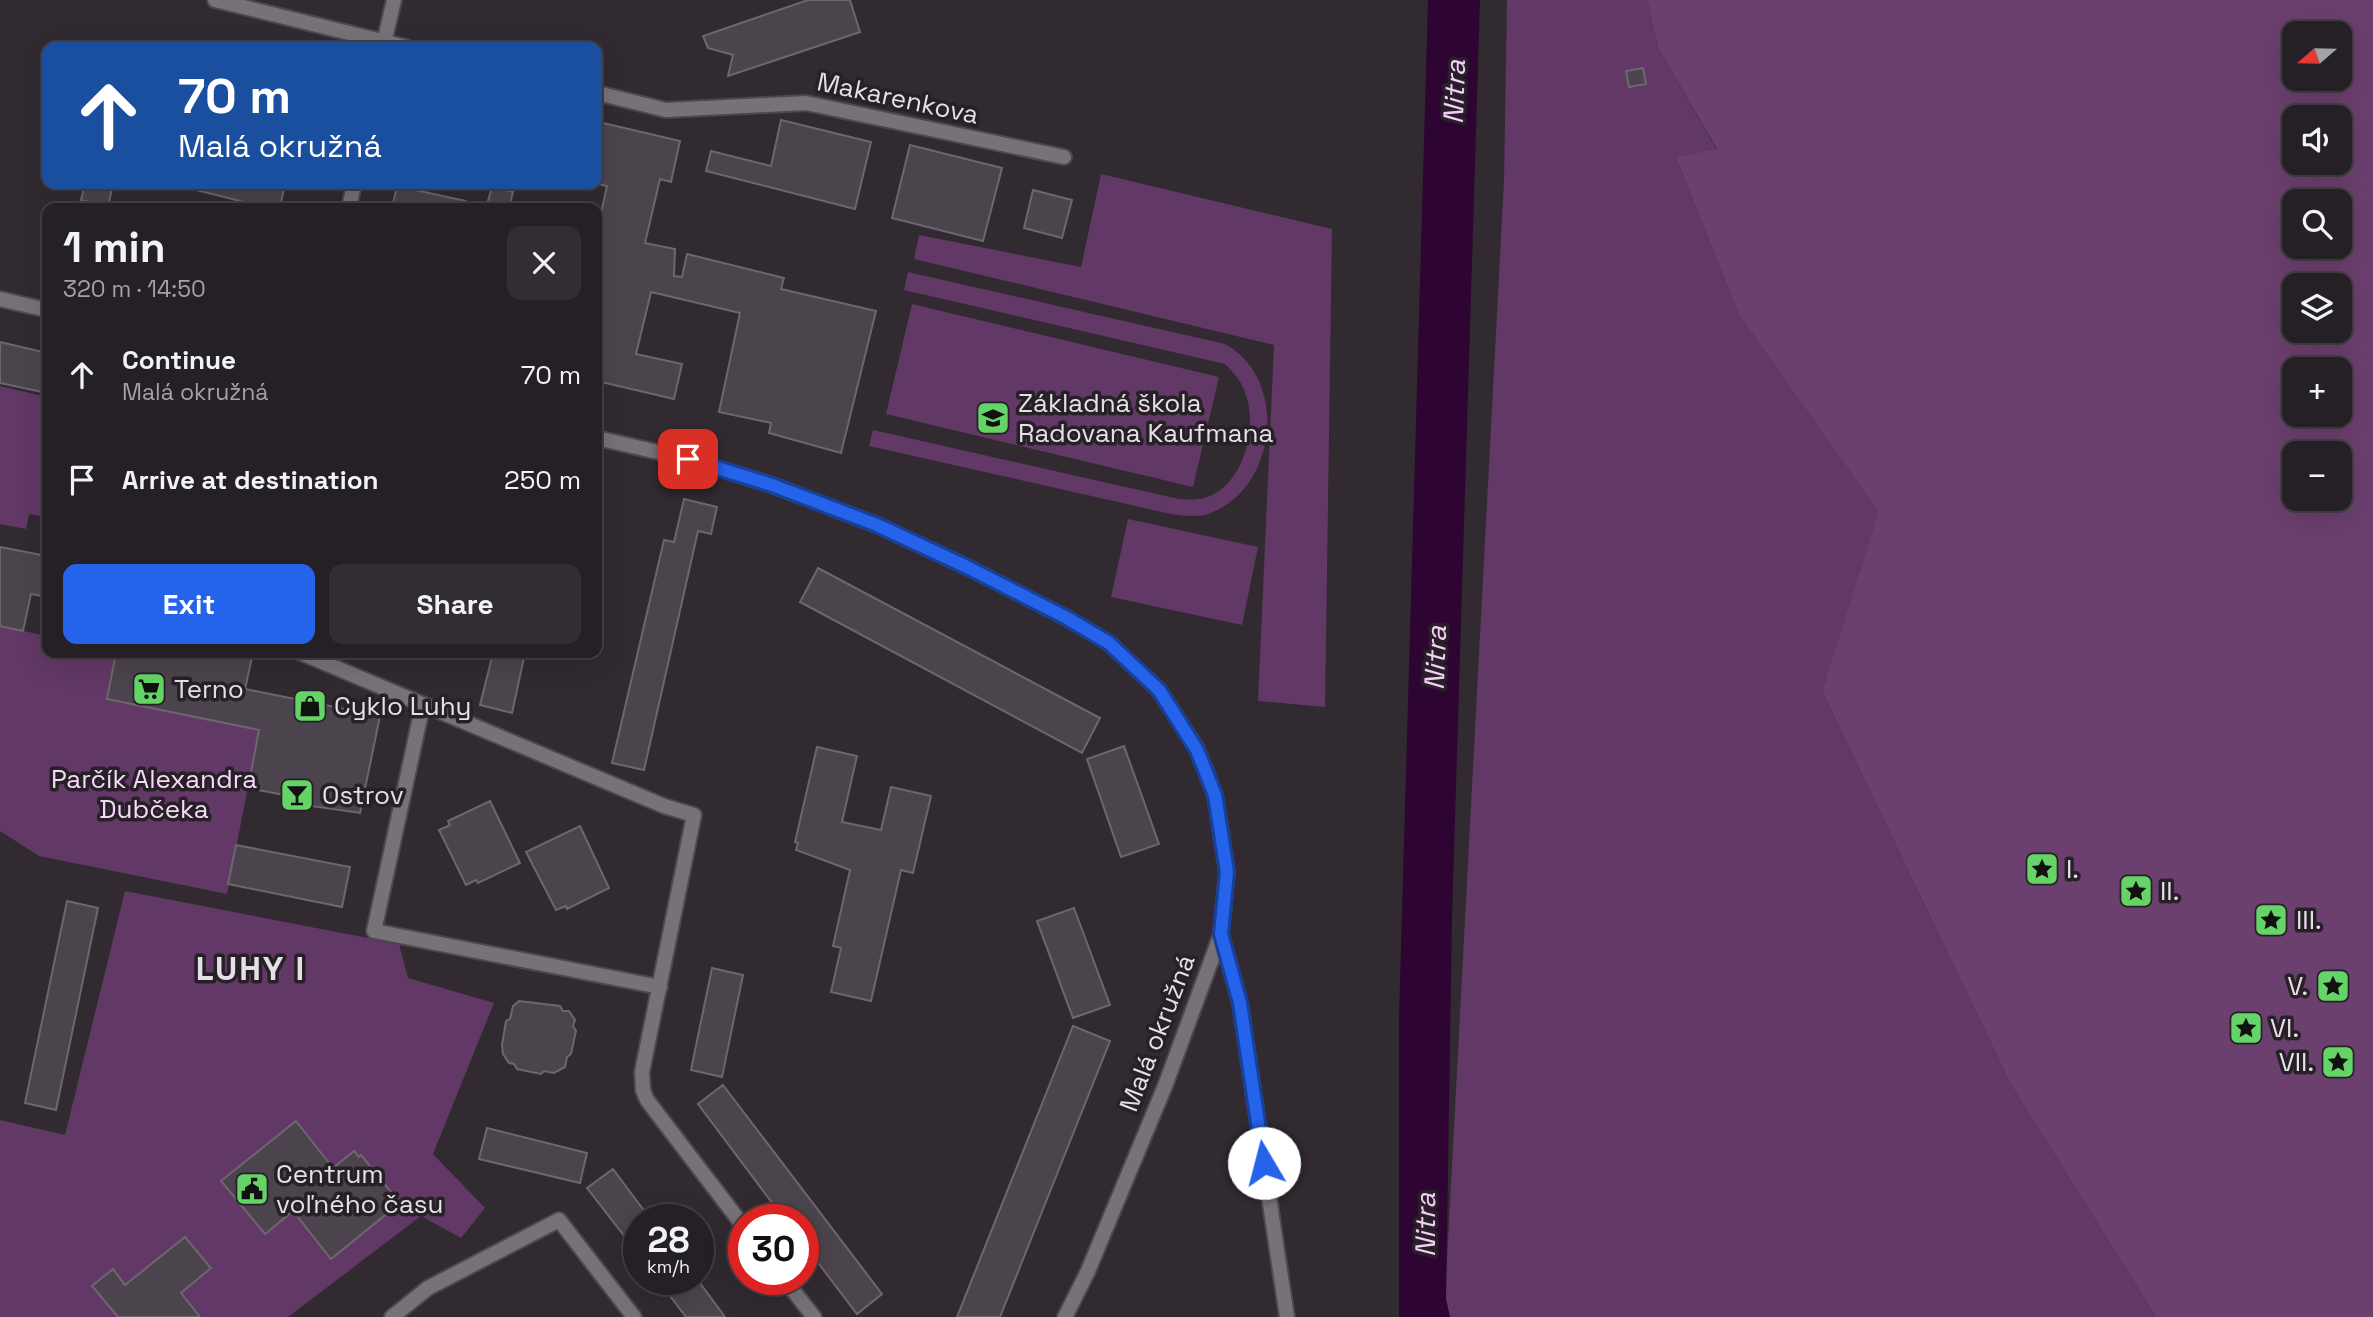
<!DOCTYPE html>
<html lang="en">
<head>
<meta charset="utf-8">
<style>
  :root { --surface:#252025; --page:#312d32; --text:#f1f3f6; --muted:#a3a3a7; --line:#423e42; --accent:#2563eb }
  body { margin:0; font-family:"Space Grotesk",sans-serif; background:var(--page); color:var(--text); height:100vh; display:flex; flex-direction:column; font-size:26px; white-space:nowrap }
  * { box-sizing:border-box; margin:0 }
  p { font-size:23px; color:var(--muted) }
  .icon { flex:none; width:38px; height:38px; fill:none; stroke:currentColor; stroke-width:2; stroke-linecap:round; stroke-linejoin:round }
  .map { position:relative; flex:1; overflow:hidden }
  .drawer { position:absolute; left:42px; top:203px; width:560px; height:455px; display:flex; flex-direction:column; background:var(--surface); border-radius:14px; box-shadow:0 7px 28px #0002,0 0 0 2px var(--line) }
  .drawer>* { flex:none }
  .banner { position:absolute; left:42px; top:42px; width:560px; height:147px; border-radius:14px; box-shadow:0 7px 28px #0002,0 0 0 2px var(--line); background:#1a4fa0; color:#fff; overflow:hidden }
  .needle { width:46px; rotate:250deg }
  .buttons { position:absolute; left:2282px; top:21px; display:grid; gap:14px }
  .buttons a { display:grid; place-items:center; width:70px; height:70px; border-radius:14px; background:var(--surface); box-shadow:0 7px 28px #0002,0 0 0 2px var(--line); font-size:35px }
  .speed { position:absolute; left:623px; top:1204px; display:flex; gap:14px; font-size:35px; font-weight:700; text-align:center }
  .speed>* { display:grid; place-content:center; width:91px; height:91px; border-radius:50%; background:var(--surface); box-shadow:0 7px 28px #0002,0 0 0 2px var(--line); line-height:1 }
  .speed small { font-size:18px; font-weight:400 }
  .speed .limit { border:10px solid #d22; background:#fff; color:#111 }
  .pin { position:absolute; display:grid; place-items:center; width:60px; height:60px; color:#fff; margin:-30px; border-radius:14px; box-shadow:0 4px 10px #0006 }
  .me { position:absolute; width:77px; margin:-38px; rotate:352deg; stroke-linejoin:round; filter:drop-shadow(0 0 5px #0008) }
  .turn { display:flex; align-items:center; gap:24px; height:147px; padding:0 21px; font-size:32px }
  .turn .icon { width:91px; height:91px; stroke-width:2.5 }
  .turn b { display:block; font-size:49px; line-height:60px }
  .round { display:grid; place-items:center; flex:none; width:74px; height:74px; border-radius:14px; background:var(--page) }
  .overview { display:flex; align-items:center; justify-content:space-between; height:119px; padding:0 21px }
  h1 { font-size:42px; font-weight:600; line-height:52px }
  .cta { display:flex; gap:14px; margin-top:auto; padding:14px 21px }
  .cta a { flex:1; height:80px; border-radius:14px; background:var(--accent); color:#fff; font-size:28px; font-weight:600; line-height:80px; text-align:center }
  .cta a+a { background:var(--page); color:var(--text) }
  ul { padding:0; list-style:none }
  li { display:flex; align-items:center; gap:21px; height:105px; padding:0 21px }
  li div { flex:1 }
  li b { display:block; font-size:26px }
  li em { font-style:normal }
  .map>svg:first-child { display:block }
  .green { fill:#623866 }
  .forest { fill:#6b3f6e; fill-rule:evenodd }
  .water { fill:#2e0532 }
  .building { fill:#4c444c; stroke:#6e666e; stroke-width:2 }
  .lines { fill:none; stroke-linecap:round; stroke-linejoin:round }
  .street-casing { stroke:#4e474e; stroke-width:18 }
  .street { stroke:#767276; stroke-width:14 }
  .route-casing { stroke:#184099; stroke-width:18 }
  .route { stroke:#2563eb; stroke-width:12 }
  .labels { text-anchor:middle; stroke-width:7; stroke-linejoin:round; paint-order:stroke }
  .street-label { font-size:26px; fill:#e4e0e5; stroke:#272027 }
  .poi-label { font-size:26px; fill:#e4e0e5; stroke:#272027; text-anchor:start }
  .park-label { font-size:26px; fill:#f5d9f6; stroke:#272027 }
  .water-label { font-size:28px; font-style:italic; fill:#f6cdf9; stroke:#272027 }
  .district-label { font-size:33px; font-weight:bold; letter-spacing:2px; fill:#e4e0e5; stroke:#272027 }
</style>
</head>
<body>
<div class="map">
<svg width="2373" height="1317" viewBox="0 0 2373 1317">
  <rect width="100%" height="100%" fill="#312a31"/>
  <!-- green -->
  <path class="green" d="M1507,0H1647L1658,48L1717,150L1676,157L1739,315L1880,513L1822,691L2011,1085L2156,1317H1444L1504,181Z
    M1101,174L1332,229L1325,707L1258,701L1274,345L914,259L919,235L1081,267Z
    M908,272L1225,344C1288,378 1278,485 1213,512C1200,518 1186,516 1171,514L869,446L873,430L1179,499C1192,500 1204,500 1216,493C1245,475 1257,427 1246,395C1242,382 1234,373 1225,364L904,290Z
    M912,304L1219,377L1193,487L886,414Z
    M0,386L47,397V517L29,514L26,529L0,524Z
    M1128,519L1258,547L1242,625L1111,597Z
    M0,626L47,636V653H116L107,699L259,731L227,894L39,856L0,831Z
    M125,891L399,944L408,978L494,1003L433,1154L485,1208L461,1238L421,1216L288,1317H0V1120L65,1135Z"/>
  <!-- forest -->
  <path class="forest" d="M1647,0H2373V1317H2156L2011,1085L1822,691L1879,512L1739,315L1676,157L1717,149L1658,48ZM2294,33H2340V79H2294ZM2340,117V163H2294V117ZM2340,201V247H2294V201ZM2294,285H2340V331H2294ZM2340,369V415H2294V369ZM2340,453V499H2294V453Z"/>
  <!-- water -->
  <path class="water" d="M1428,0H1480L1452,917L1446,1299L1450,1317H1399V1018Z"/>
  <!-- building -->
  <path class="building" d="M808,0H850L860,32L728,76L733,55L708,48L703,36Z
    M1643,68L1646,84L1629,87L1626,71Z
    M781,120L871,142L855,209L706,171L711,151L771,166Z
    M603,123L680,141L671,182L660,179L645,243L675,249L674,276L682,277L687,254L784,278L781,289L876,311L841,453L769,433L771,423L719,412L740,313L651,292L636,354L682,364L674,399L597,381V232L607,186L597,184V149Z
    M910,145L1002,168L983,241L892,218Z
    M85,184H113L108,207L81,200Z
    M196,184H285L280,208H251L252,204L196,190Z
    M397,186L466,201L465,208H392Z
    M492,187L513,192L509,208H486Z
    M1033,190L1072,200L1062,238L1024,228Z
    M0,342L47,353V393L0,383Z
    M684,499L717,507L711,534L698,531L644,770L612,763L664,540L674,542Z
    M0,547L47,556V597L31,594L23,631L0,626Z
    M818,568L1100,718L1082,753L800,602Z
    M116,653H253L245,689L380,716L360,813L283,802L284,795L248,788L259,730L107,699Z
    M493,653H525L512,713L480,705Z
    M1124,746L1159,844L1121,857L1087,759Z
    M817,747L857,756L842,822L881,830L891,787L931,796L913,873L901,870L871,1001L831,992L841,948L833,946L850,870L796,850L798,843L795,842Z
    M490,801L520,863L478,883L476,880L466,885L439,830L450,825L448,821Z
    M580,826L609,888L567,909L566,906L556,910L526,852Z
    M236,845L350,867L342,907L228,884Z
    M67,901L98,908L56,1110L25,1103Z
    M1074,908L1110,1005L1073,1018L1037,921Z
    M712,968L743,975L722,1077L691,1070Z
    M519,1001L560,1006L563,1011H569L575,1020L573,1026L576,1031L571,1054L567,1057L565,1067L554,1073L544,1071L541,1074L517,1069L514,1064L509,1063L503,1054L502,1045L506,1021L510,1019L513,1006Z
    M1073,1026L1110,1041L1000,1317H957Z
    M723,1085L882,1294L857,1314L803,1243V1220H785L698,1104Z
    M296,1121L333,1168L354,1151L359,1157L361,1155L400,1203L331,1259L293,1211L265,1234L221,1181Z
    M487,1128L587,1153L580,1183L479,1159Z
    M613,1169L651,1220H639V1255L587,1188Z
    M185,1237L211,1268L181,1293L200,1317H118L92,1286L113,1269L125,1285Z
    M657,1279H697L725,1317H686Z"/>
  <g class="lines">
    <defs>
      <path id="street" d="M215,0L406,47
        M383,47L394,0
        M597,93L666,110L806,103L1064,157
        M349,208L354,184
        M0,299L47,310
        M597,438L688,459L772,485L877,525L967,567L1067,618L1109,643L1159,690L1197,749L1215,795L1227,872L1221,934L1165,1086L1088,1271L1065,1317
        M301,653L664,806L694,815L642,1072L643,1090L647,1100L744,1227
        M423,704L374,931L660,987
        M1221,934L1240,1003L1287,1317
        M784,1279L814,1317
        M392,1317L428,1288L559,1220L634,1317"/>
    </defs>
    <!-- street casing -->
    <use href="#street" class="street-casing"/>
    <!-- street -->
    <use href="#street" class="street"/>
  </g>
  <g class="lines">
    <defs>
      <path id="route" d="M688,459L772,485L877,525L967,567L1067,618L1109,643L1159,690L1197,750L1215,795L1227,872L1221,934L1240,1003L1264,1163"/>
    </defs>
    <!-- route casing -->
    <use href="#route" class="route-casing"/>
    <!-- route -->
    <use href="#route" class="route"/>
  </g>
  <!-- icons -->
  <defs>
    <symbol id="school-square" viewBox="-11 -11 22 22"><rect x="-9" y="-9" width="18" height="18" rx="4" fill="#65d467" stroke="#272027"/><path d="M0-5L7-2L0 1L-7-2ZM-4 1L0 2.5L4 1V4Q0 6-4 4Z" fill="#111"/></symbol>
    <symbol id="supermarket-square" viewBox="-11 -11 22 22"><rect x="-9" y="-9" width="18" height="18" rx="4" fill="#65d467" stroke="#272027"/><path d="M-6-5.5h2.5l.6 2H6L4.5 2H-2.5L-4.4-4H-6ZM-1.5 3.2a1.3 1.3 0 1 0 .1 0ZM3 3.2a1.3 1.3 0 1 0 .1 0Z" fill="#111"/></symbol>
    <symbol id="shop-square" viewBox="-11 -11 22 22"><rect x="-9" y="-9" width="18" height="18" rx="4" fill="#65d467" stroke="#272027"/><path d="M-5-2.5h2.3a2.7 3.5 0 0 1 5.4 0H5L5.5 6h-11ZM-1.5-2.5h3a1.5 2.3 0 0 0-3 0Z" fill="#111"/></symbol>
    <symbol id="bar-square" viewBox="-11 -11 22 22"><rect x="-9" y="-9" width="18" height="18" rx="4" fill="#65d467" stroke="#272027"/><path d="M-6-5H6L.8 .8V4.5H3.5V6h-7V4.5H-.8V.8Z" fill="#111"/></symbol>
    <symbol id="sight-square" viewBox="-11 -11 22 22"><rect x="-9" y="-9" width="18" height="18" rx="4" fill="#65d467" stroke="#272027"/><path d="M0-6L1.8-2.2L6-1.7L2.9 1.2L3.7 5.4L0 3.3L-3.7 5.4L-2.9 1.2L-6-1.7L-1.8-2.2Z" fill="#111"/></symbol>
    <symbol id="civic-square" viewBox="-11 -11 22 22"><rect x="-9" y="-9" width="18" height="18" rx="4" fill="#65d467" stroke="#272027"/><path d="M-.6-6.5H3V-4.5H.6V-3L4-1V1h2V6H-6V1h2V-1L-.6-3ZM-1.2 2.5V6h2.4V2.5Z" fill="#111"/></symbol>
  </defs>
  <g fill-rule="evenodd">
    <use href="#school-square" x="974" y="399" width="38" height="38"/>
    <use href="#supermarket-square" x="130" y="670" width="38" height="38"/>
    <use href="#shop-square" x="291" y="687" width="38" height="38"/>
    <use href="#bar-square" x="278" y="776" width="38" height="38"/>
    <use href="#sight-square" x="2023" y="850" width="38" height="38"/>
    <use href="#sight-square" x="2117" y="872" width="38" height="38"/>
    <use href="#sight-square" x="2252" y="901" width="38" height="38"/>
    <use href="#sight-square" x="2314" y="967" width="38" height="38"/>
    <use href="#sight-square" x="2227" y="1009" width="38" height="38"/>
    <use href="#sight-square" x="2319" y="1043" width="38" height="38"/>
    <use href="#civic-square" x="233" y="1170" width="38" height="38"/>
  </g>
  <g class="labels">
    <!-- street labels -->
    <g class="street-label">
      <text transform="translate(898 98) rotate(12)" y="9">Makarenkova</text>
      <text transform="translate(1157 1033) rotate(-69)" y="9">Malá okružná</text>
    </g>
    <!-- poi labels -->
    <g class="poi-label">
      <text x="1018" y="412">Základná škola<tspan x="1018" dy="30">Radovana Kaufmana</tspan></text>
      <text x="174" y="698">Terno</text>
      <text x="334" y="715">Cyklo Luhy</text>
      <text x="322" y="804">Ostrov</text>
      <text x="2066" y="878">I.</text>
      <text x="2160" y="900">II.</text>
      <text x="2296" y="929">III.</text>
      <text x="2308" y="995" text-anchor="end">V.</text>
      <text x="2270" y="1037">VI.</text>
      <text x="2314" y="1071" text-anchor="end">VII.</text>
      <text x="276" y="1183">Centrum<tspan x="276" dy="30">voľného času</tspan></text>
    </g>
    <!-- park labels -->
    <g class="park-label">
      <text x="154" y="788">Parčík Alexandra<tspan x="154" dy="30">Dubčeka</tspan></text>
    </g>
    <!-- water labels -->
    <g class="water-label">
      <text transform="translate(1454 92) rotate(-88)" y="10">Nitra</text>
      <text transform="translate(1435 658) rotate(-88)" y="10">Nitra</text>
      <text transform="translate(1425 1225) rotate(-90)" y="10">Nitra</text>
    </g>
    <!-- district labels -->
    <g class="district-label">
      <text x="251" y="980">LUHY I</text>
    </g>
  </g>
</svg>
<div class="buttons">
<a><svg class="needle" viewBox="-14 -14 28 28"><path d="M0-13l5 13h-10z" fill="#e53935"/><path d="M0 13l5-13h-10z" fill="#a3a3a7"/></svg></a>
<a><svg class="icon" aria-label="sound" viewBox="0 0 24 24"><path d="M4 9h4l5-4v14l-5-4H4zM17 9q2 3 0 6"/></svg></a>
<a><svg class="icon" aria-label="search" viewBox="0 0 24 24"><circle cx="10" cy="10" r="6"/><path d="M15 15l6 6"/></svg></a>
<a><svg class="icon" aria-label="layers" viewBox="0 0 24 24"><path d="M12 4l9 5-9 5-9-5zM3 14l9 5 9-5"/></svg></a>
<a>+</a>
<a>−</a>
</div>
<div class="speed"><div>28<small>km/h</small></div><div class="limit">30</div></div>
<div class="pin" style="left:688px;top:459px;background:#d93025"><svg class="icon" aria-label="arrive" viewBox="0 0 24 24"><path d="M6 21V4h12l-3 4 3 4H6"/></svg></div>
<svg class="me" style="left:1264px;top:1163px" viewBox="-20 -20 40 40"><circle r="19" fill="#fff"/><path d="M0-13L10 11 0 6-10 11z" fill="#2563eb"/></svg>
<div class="banner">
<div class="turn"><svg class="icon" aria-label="ahead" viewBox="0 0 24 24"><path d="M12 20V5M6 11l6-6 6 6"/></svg><div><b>70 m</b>Malá okružná</div></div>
</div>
<section class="drawer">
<div class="overview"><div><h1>1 min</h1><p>320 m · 14:50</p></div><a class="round"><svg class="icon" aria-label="close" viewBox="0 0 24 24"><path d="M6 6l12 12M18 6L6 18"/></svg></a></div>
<ul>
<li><svg class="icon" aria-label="ahead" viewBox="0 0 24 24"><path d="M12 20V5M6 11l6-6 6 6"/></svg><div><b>Continue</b><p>Malá okružná</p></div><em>70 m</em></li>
<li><svg class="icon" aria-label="arrive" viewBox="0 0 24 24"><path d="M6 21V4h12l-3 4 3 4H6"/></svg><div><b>Arrive at destination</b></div><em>250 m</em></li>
</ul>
<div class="cta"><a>Exit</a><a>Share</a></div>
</section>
</div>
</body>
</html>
